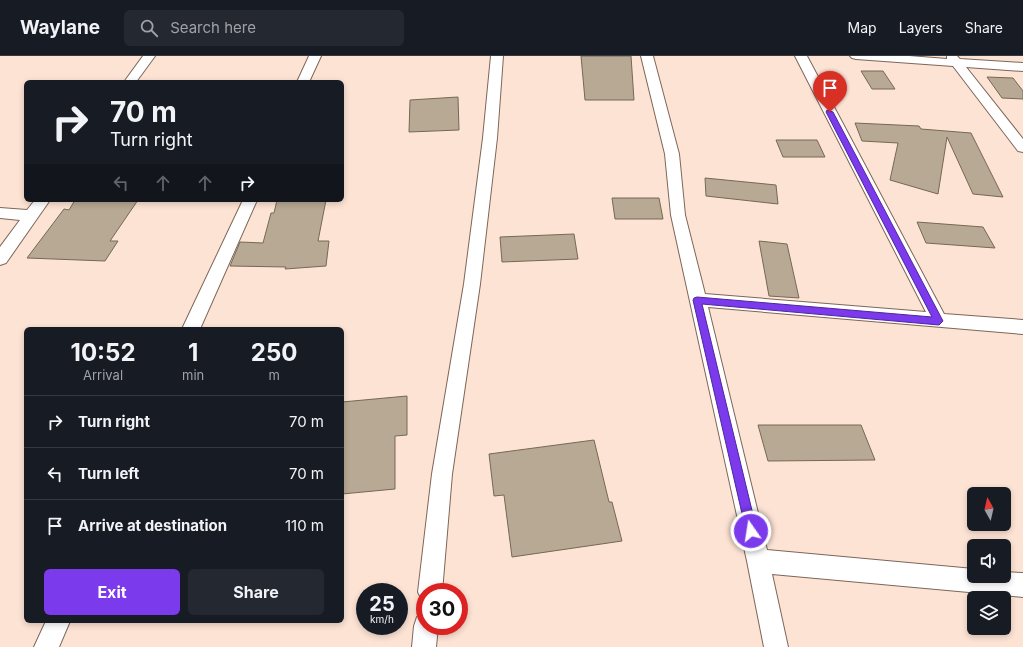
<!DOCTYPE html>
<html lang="en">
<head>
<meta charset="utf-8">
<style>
  :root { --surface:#171b24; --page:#242831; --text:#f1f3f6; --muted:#9ea1a6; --line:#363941; --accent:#7c3aed }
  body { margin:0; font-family:Inter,sans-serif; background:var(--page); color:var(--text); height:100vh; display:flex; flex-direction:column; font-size:15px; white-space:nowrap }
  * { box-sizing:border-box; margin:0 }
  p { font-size:13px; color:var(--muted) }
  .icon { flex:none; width:22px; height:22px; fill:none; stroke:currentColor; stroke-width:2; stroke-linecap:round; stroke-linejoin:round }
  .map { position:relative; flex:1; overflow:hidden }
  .details { position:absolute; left:24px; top:271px; width:320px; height:296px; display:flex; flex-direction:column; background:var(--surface); border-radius:6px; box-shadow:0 2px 6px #0003 }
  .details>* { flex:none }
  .banner { position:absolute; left:24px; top:24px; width:320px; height:122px; border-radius:6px; box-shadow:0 2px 6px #0003; background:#171b24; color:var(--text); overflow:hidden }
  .needle { width:26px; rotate:352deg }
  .buttons { position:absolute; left:967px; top:431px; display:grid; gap:8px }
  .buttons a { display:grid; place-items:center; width:44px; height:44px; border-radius:6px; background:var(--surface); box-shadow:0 2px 6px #0003; font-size:20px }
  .speed { position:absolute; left:356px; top:527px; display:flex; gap:8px; font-size:20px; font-weight:700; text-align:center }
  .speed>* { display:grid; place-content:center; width:52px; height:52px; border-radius:50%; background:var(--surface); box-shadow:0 2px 6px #0003; line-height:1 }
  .speed small { font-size:10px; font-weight:400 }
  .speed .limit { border:6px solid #d22; background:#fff; color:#111 }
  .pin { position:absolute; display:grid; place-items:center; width:34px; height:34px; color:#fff; margin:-41px -17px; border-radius:50% 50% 50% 0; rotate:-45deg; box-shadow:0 0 4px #0007 }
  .pin .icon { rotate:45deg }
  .me { position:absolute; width:44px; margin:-22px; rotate:347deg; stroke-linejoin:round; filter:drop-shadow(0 0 3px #0008) }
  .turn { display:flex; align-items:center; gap:14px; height:84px; padding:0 20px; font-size:18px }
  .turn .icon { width:52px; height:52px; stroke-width:2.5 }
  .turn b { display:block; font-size:28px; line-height:34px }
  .lanes { display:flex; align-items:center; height:38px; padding:0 20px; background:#0003; justify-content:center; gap:20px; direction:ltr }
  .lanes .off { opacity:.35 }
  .eta { display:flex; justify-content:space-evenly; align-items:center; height:68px; text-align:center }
  .eta b { font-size:24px; font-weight:700; line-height:28px }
  .action { display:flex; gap:8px; margin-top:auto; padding:8px 20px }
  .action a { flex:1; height:46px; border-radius:6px; background:var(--accent); color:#fff; font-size:16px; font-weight:700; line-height:46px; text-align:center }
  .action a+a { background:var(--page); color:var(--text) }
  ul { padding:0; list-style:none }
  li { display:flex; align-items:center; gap:12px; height:52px; padding:0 20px; border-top:1px solid var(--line) }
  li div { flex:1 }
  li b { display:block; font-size:15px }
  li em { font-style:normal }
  header { display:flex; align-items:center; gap:24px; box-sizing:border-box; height:56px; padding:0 20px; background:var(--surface); border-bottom:1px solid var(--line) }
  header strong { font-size:19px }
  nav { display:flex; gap:22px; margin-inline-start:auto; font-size:14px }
  .search { width:280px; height:36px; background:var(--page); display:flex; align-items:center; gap:10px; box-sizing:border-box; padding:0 14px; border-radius:6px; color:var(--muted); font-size:15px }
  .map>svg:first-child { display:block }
  .building { fill:#b7a993; stroke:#766854 }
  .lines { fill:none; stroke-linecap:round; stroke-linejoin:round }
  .minor-casing { stroke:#7d6659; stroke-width:2 }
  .minor { fill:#fff; fill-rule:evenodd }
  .route { fill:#7c3aed; stroke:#51269a }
</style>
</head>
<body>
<header>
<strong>Waylane</strong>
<div class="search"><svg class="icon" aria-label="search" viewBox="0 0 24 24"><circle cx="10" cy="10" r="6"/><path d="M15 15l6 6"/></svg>Search here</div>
<nav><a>Map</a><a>Layers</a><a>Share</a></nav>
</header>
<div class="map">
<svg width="1023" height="591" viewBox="0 0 1023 591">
  <rect width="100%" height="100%" fill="#fde3d4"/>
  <!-- building -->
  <path class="building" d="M581,0H631L634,44H585Z
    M861,15H883L895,33H872Z
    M987,21L1013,22L1023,35V43L1002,42Z
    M458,41L459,74L409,76L410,44Z
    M855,67L919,70L921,73L971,77L1003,141L973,138L947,81L938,138L890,124L898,87L862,85Z
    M776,84H817L825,101H783Z
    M705,122L776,129L778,148L706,140Z
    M612,142H659L663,163H615Z
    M75,144H138L110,185H118L105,205L27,202L64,153L69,154Z
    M277,144H326L318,185H329L326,210L285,213L286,211L230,210L240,186L263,187L271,157H274Z
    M917,166L983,171L995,192L926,187Z
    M574,178L578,203L502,206L500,181Z
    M759,185L787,188L799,242L769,240Z
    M407,340V379L395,380V433L342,438V346Z
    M758,369H861L875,404L768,405Z
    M594,384L609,446H612L622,485L512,501L504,439L494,440L489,398Z"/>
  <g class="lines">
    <defs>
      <path id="minor" d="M143,0H155L136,26H124Z
        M309,0H321L309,26H297Z
        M491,0H503L497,82L480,228L452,418L442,536H425V546L422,544L418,536L432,418L464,228L483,82Z
        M641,0H653L679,98L685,159L705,238L926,256L795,0H807L944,258L1023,264V278L708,251L767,494L974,513V520H1004V516L1023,517V541L772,518L788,591H764L747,505L671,159L665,98Z
        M850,0H909L947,3V0H957L960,3L1023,7V15L966,11L1023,83V96L1018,95L953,10L856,3L852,2Z
        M35,144H50L6,207L0,209V191L20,164L0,162V152L27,154Z
        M243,144H257L200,273H182Z
        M425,558V570H438L436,591H412L414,570L417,561Z
        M46,565H70L59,591H34Z"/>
    </defs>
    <!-- minor casing -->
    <use href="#minor" class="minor-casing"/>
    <!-- minor -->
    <use href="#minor" class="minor"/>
  </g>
  <!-- route -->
  <path class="route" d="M827,54L833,56L943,265L939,269L702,248L757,475L755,479L751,480L747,479L746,475L693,244L694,242L697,241L932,261L826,56Z"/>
</svg>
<div class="buttons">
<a><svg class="needle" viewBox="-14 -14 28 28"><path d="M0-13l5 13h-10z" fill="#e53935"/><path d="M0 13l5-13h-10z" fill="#9ea1a6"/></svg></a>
<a><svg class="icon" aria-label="sound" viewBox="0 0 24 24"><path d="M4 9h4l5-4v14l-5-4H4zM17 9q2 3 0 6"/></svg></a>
<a><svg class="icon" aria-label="layers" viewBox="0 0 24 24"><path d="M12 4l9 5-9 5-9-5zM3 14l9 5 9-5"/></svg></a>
</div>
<div class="speed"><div>25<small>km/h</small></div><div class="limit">30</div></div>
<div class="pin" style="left:830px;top:56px;background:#d93025"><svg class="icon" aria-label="arrive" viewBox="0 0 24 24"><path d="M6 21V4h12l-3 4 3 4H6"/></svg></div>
<svg class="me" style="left:751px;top:475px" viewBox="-20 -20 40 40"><circle r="17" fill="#7c3aed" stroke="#fff" stroke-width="3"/><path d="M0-11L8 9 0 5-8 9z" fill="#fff"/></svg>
<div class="banner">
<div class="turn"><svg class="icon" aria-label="right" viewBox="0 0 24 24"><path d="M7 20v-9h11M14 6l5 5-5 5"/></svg><div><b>70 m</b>Turn right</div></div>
<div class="lanes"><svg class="icon off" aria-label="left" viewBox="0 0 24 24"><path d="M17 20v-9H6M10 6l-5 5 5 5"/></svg><svg class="icon off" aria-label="ahead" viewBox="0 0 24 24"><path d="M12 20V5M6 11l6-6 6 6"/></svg><svg class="icon off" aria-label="ahead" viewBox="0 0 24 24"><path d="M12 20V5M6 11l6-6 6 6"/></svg><svg class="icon" aria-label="right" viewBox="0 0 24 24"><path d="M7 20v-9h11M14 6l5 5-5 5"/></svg></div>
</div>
<section class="details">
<div class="eta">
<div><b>10:52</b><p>Arrival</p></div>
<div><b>1</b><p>min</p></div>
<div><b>250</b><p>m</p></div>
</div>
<ul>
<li><svg class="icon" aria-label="right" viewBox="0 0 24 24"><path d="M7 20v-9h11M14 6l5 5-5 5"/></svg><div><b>Turn right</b></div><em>70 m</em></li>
<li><svg class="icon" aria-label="left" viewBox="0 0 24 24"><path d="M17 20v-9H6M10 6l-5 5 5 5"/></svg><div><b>Turn left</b></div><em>70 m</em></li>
<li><svg class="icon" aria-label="arrive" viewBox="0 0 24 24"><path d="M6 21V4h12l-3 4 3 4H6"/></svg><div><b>Arrive at destination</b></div><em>110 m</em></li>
</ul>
<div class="action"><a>Exit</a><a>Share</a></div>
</section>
</div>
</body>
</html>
